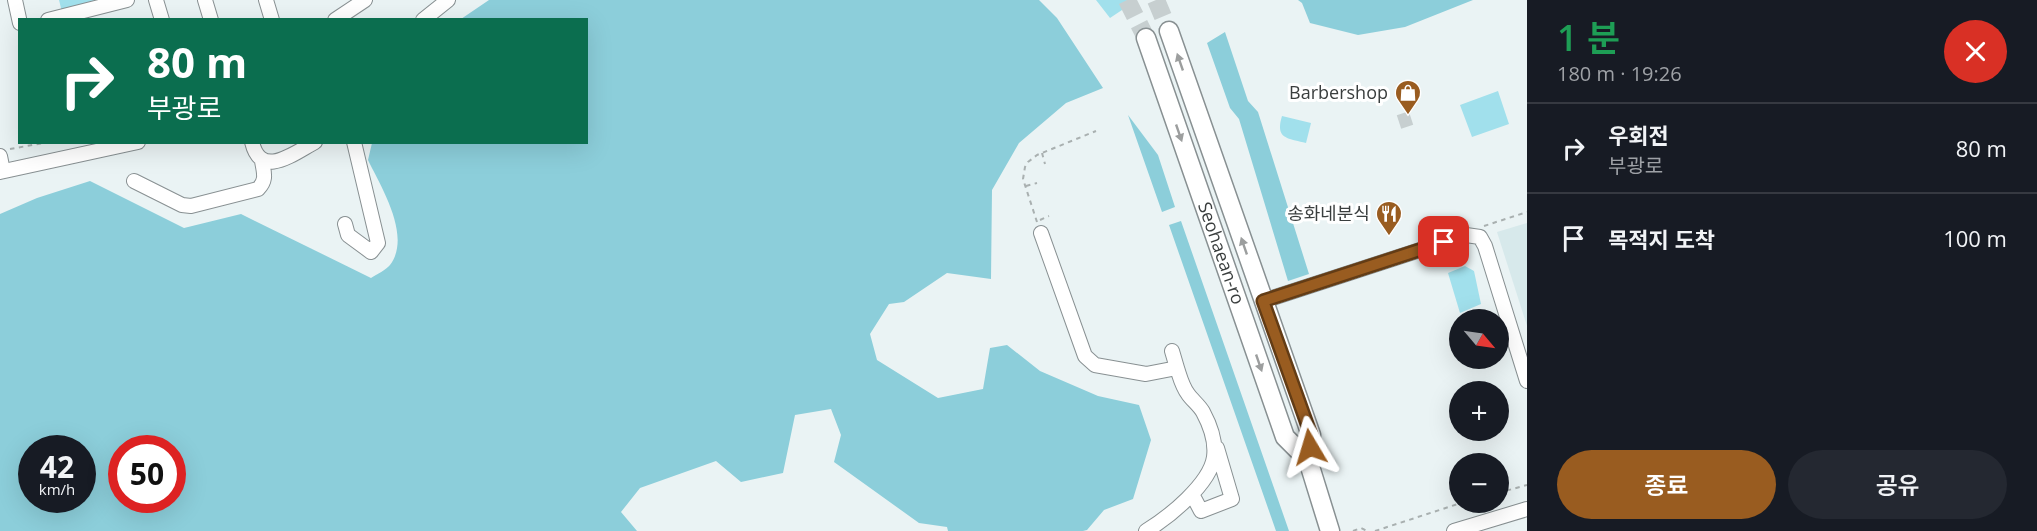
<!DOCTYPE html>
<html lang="ko">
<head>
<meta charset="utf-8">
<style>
  :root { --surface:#171b24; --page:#242831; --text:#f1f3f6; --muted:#9ea1a6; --line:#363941; --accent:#995c20 }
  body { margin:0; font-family:"Open Sans","Noto Sans KR",sans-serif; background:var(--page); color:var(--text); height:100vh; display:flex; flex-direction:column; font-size:22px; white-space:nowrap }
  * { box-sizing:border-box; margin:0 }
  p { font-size:20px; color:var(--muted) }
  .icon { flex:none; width:33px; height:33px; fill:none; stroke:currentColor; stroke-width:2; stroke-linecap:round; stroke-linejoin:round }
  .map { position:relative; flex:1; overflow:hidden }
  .panel { display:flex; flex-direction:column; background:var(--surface); width:510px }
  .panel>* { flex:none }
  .top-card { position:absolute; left:18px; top:18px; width:570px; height:126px; border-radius:0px; box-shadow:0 6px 24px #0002; background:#0b6e4f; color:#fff; overflow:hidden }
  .needle { width:39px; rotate:119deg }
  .fabs { position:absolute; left:1449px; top:309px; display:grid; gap:12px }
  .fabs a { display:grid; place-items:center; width:60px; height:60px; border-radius:50%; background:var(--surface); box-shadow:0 6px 24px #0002; font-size:30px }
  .speed { position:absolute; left:18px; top:435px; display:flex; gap:12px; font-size:30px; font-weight:700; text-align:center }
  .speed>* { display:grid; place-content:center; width:78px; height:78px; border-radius:50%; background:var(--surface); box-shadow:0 6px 24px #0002; line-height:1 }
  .speed small { font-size:15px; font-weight:400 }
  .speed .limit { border:9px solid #d22; background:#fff; color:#111 }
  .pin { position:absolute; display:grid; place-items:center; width:51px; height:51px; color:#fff; margin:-26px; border-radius:12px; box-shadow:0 3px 9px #0006 }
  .me { position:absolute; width:66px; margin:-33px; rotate:353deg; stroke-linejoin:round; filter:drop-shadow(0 0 4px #0008) }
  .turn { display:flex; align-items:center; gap:21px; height:126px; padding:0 30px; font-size:27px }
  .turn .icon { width:78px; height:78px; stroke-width:2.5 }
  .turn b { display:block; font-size:42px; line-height:51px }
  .round { display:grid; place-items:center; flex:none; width:63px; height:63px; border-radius:32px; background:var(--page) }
  .head { display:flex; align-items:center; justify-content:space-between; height:102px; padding:0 30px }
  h1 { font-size:36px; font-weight:600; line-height:45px; color:#1e9e55 }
  .action { display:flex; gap:12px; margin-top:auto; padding:12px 30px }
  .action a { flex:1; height:69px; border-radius:36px; background:var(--accent); color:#fff; font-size:24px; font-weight:600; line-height:69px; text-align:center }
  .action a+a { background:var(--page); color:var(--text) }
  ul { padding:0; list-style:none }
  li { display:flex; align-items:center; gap:18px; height:90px; padding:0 30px; border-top:2px solid var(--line) }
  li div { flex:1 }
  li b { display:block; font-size:22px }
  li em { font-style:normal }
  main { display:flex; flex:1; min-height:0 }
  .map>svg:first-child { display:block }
  .built { fill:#d7e9eb }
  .green { fill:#a1e0ec }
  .forest { fill:#8cceda; fill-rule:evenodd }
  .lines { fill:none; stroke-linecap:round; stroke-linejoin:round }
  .minor-tunnel { stroke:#c7cfd0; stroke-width:14; stroke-dasharray:14 7; stroke-linecap:butt }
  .major-tunnel { stroke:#c7cfd0; stroke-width:18; stroke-dasharray:18 9; stroke-linecap:butt }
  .minor-casing { stroke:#889092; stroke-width:16 }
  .major-casing { stroke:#889092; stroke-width:21 }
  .path { stroke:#a9b0b0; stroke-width:2; stroke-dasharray:4.5 4.5; stroke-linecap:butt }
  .minor { stroke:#fff; stroke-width:14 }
  .major { stroke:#fff; stroke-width:18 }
  .oneway { fill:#9c9e9e }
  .route-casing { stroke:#633c15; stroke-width:15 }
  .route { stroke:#995c20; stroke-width:10 }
  .labels { text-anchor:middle; stroke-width:6; stroke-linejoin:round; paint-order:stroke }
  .poi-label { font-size:18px; fill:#3a3e3e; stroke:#fff; text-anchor:end }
  .street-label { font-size:18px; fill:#3a3e3e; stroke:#fff }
</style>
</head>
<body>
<main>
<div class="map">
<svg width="1527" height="531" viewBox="0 0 1527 531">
  <rect width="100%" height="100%" fill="#eaf3f4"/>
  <!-- built -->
  <path class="built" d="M1527,223V326L1497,232Z"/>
  <!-- green -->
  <path class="green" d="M59,0H109L62,12Z
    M1096,0H1137L1110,18Z
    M1498,91L1509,124L1472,137L1460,105Z
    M1282,116L1311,123L1306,143C1287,138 1275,139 1282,116Z
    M1465,266L1474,271L1481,304L1460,313L1448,273Z"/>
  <!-- forest -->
  <path class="forest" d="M489,0H1039L1057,18L1103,88L1066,103L1019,143L992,190L991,279L947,273L904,302L889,304L870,334L877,360L938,398L983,389L990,348L1007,345L1040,371L1098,396L1139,405L1151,440L1133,499L1104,510L1087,530L1083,531H948L947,527L919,523L834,462L841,435L831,409L795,415L783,473L741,482L716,461L640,488L621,512L637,531H0V214L37,198L90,181L184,228L241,214L371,278C377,274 386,270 390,265C412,236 381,187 368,160L372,143L586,142V20L461,19ZM82,448V500H32V448ZM172,448V500H122V448Z
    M1298,0H1473L1405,27L1358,35L1310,23L1302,3Z
    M1225,32L1248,101L1258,112L1309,274L1288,281L1239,119L1230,108L1207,43Z
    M1128,115L1158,155L1175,207L1162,212Z
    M1181,221L1289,531H1276L1169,225Z"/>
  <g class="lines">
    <!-- minor-tunnel -->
    <path class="minor-tunnel" d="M1399,122L1411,118"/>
    <!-- major-tunnel -->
    <path class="major-tunnel" d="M1127,0L1146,38
      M1156,0L1169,31"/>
    <defs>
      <path id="minor" d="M15,0L20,23
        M156,0L162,20
        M205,0L211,20
        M266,0L272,20
        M48,20L127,0
        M335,20L365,0
        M423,20L448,0
        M252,142C261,180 294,153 315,142
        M0,156L3,171
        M0,172L138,142
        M134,181L182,205L191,206L258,189C267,180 264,173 262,161
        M345,224L348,235L371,252L378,243L354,142
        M1041,233L1085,356L1095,365L1146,374L1177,368C1180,377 1182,386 1188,394C1192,400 1199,405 1203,412C1210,425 1216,442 1214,457C1210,484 1169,517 1146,531
        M1263,301L1466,235L1480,237L1485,246L1527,381
        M1172,351L1177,368
        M1192,494L1201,511L1232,499L1217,448
        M1454,531L1527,509"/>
      <g id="major">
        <path d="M1169,31L1311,435L1308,460L1330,531"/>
        <path id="s1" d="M1146,38L1285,437L1308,460"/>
      </g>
    </defs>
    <!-- minor casing -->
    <use href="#minor" class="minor-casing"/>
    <!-- major casing -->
    <use href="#major" class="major-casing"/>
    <!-- path -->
    <path class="path" d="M10,149L49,142
      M1042,153L1045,164
      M1026,186L1037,183
      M1040,220L1049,216
      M1037,222L1023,179L1025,167L1028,162L1037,155L1096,131
      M1484,226L1527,212
      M1498,493L1527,485
      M1353,531L1361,528L1367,531
      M1375,531L1464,502"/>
    <!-- minor -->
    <use href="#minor" class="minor"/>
    <!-- major -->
    <use href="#major" class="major"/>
  </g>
  <!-- one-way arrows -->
  <defs><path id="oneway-solid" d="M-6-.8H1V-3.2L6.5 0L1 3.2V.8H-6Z" transform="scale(1.5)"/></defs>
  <g class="oneway">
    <use href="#oneway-solid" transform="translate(1180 62) rotate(-109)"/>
    <use href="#oneway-solid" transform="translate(1179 133) rotate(71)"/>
    <use href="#oneway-solid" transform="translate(1244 246) rotate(-109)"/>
    <use href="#oneway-solid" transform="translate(1259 363) rotate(71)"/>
  </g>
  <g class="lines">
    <defs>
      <path id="route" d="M1310,447L1311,435L1263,301L1444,242"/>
    </defs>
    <!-- route casing -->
    <use href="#route" class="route-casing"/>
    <!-- route -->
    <use href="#route" class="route"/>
  </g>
  <!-- icons -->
  <defs>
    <symbol id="shop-pin" viewBox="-11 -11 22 30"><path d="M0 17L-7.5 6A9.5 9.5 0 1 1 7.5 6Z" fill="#995c20" stroke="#fff"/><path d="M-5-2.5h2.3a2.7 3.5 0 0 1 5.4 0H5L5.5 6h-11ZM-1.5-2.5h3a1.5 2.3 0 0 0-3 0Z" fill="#fff"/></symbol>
    <symbol id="restaurant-pin" viewBox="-11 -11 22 30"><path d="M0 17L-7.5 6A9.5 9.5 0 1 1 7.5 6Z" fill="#995c20" stroke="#fff"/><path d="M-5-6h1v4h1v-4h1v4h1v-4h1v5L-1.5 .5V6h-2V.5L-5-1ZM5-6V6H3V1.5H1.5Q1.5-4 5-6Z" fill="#fff"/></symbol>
  </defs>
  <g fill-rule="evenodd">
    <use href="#shop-pin" x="1393" y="78" width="30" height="40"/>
    <use href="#restaurant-pin" x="1374" y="199" width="30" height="40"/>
  </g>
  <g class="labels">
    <!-- poi labels -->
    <g class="poi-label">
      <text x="1388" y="99">Barbershop</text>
      <text x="1370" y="220">송화네분식</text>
    </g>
    <!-- street labels -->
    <g class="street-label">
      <text dy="6" stroke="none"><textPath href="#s1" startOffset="228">Seohaean-ro</textPath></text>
    </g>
  </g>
</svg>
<div class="fabs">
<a><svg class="needle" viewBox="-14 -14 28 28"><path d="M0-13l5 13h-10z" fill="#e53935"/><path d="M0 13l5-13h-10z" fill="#9ea1a6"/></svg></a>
<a>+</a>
<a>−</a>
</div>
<div class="speed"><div>42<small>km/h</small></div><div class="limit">50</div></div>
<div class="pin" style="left:1444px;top:242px;background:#d93025"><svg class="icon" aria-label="arrive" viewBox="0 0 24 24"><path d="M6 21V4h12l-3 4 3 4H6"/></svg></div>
<svg class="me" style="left:1310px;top:447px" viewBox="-20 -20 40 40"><path d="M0-17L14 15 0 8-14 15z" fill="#995c20" stroke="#fff" stroke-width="4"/></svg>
<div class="top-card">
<div class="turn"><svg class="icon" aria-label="right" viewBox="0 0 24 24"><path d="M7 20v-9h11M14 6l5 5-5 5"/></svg><div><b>80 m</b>부광로</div></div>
</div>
</div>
<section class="panel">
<div class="head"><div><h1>1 분</h1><p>180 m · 19:26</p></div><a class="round" style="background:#d93025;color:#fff"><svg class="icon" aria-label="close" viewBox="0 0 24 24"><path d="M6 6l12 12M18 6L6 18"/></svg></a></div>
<ul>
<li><svg class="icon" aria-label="right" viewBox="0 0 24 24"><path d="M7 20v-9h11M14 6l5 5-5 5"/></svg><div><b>우회전</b><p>부광로</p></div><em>80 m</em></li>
<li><svg class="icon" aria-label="arrive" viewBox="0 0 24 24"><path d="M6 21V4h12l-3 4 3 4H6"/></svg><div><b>목적지 도착</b></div><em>100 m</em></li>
</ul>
<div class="action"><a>종료</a><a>공유</a></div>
</section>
</main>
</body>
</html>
